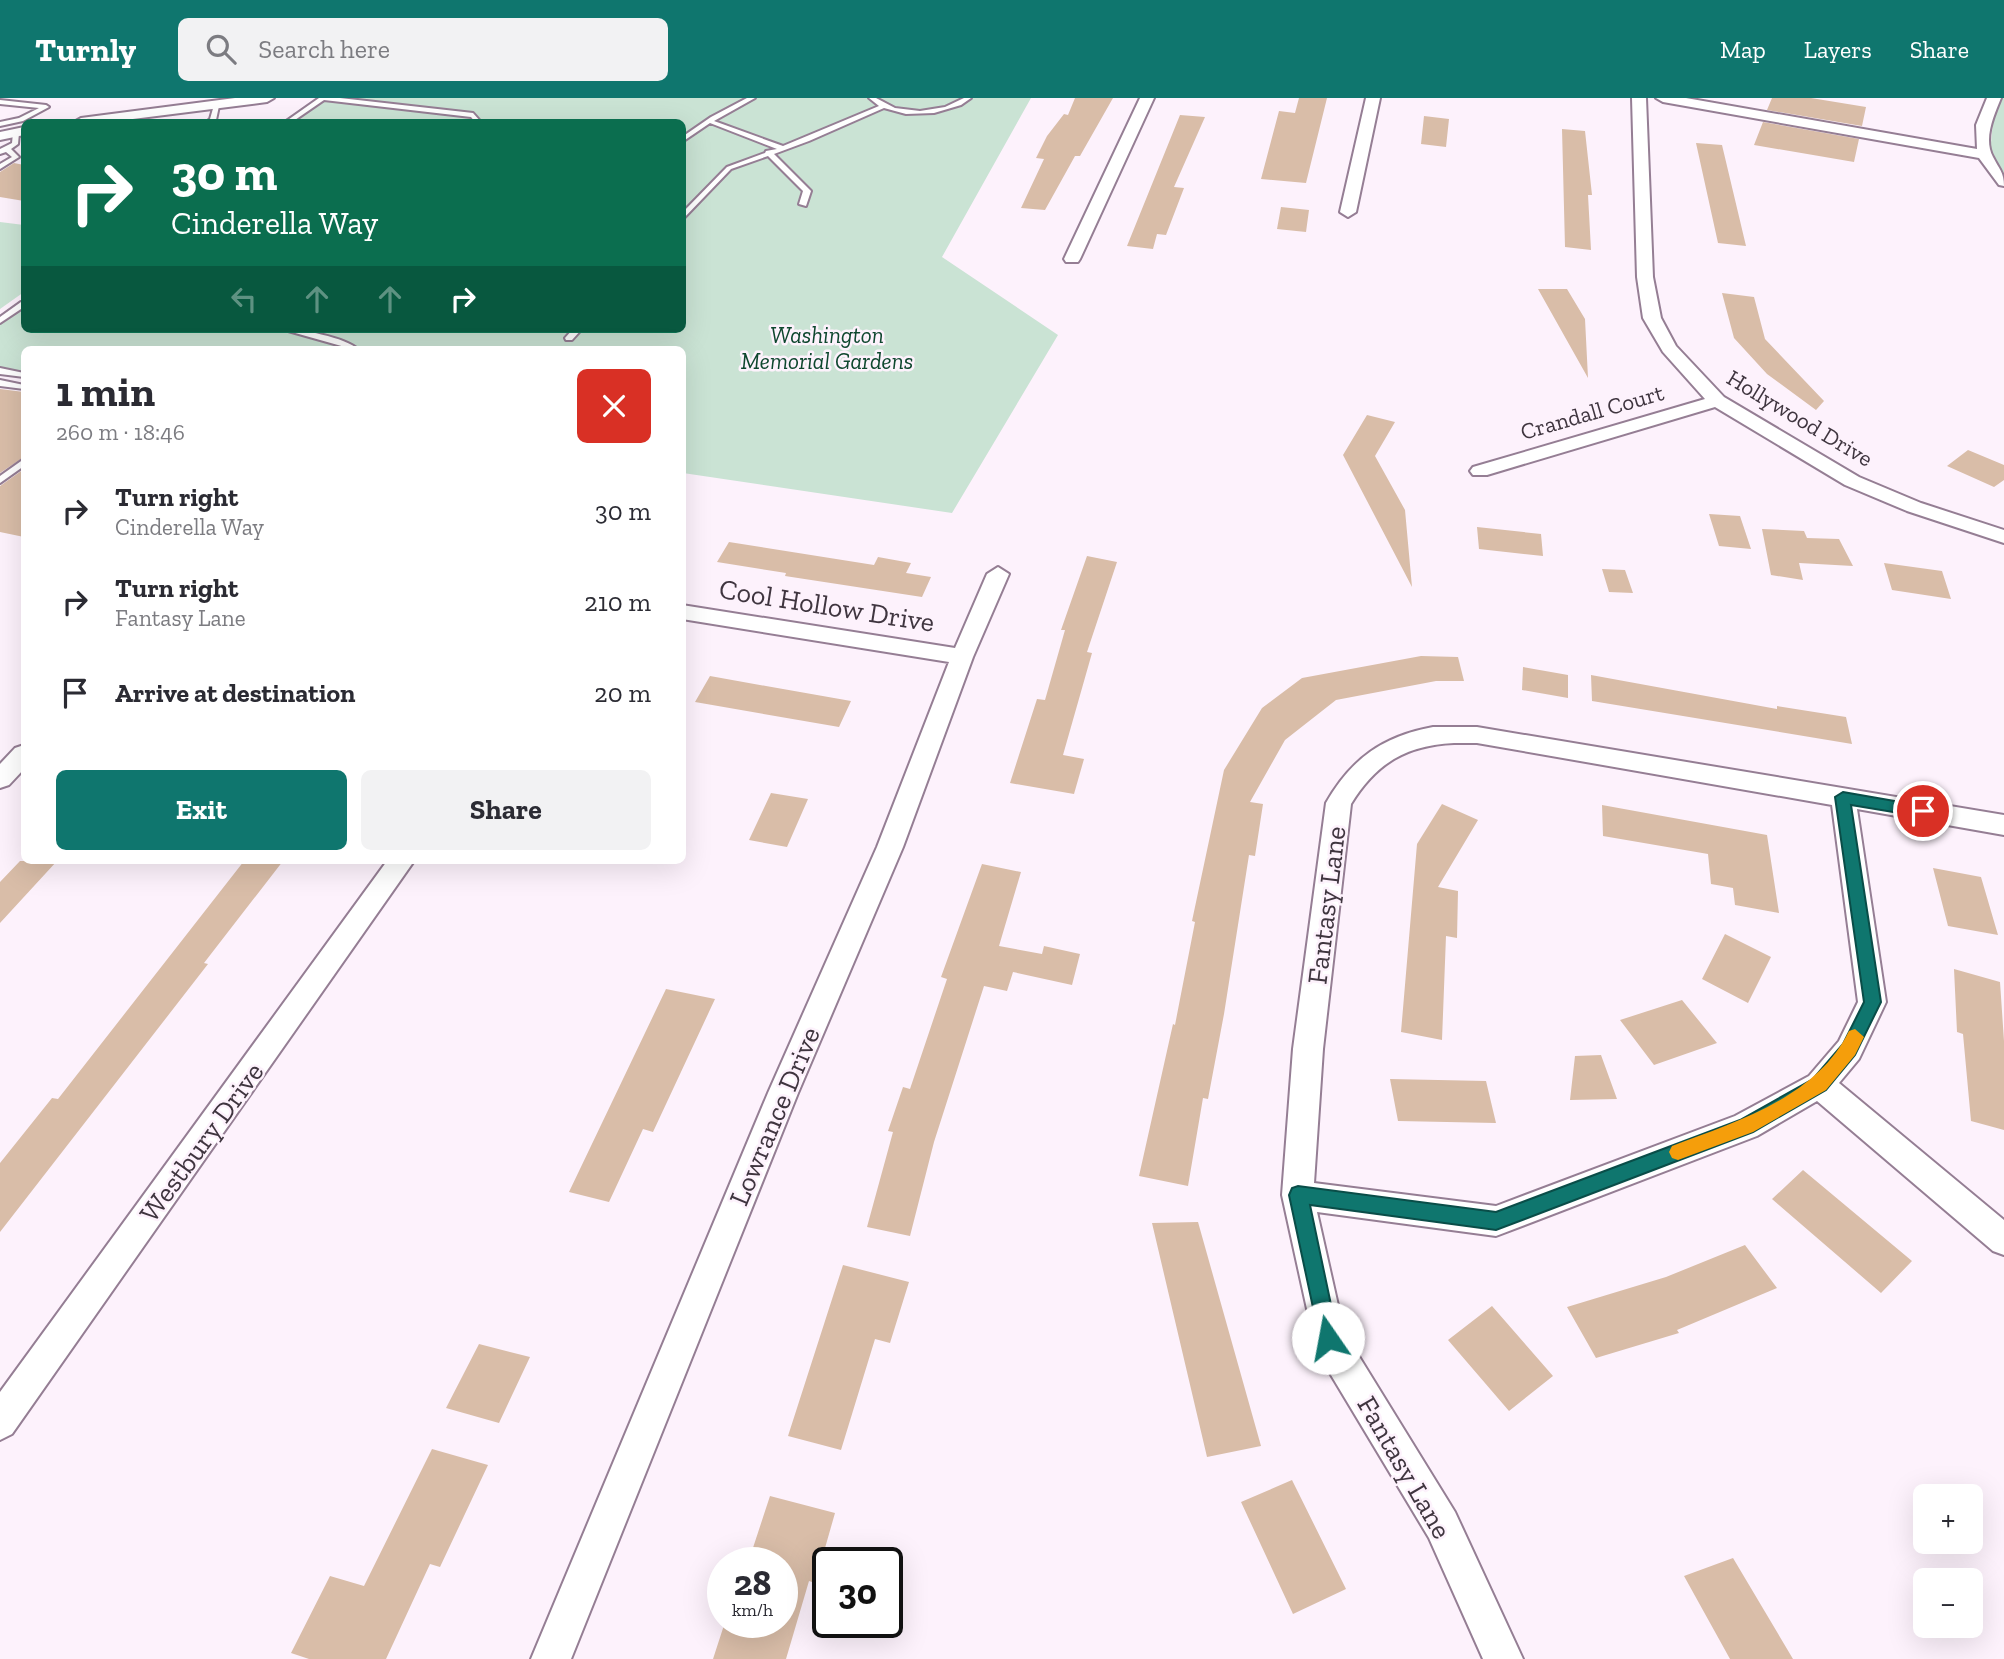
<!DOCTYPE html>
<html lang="en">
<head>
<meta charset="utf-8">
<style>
  :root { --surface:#fff; --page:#f2f2f3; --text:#2b2b33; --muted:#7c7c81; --accent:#0f766e }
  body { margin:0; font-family:"Zilla Slab",serif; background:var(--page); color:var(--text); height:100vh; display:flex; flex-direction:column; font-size:26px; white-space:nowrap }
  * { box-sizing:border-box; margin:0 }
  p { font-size:23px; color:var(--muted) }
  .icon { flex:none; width:38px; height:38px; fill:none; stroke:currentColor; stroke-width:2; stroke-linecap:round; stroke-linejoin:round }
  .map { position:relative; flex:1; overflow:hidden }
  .drawer { position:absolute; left:21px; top:248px; width:665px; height:518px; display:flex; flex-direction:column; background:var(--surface); border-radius:10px; box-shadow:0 7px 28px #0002 }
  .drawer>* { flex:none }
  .top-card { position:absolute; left:21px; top:21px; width:665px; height:214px; border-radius:10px; box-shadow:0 7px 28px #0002; background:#0b6e4f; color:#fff; overflow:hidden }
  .tools { position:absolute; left:1913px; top:1386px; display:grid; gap:14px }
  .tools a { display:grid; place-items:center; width:70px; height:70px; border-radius:10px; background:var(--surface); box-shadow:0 7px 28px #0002; font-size:35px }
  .speed { position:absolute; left:707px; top:1449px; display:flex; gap:14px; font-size:35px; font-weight:700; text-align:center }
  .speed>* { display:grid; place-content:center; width:91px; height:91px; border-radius:50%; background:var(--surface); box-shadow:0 7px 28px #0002; line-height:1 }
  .speed small { font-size:18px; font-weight:400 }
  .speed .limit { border:4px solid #111; border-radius:10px; background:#fff; color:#111 }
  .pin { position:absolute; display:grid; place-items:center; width:60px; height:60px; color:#fff; margin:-30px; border:4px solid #fff; border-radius:50%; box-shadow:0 2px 7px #0007 }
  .me { position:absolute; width:77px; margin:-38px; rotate:348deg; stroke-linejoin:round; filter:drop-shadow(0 0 5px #0008) }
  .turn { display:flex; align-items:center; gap:24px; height:147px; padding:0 35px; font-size:32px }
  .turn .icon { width:91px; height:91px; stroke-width:2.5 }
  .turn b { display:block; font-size:49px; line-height:60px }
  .lanes { display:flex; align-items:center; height:66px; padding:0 35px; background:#0003; justify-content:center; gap:35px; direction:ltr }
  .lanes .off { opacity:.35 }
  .round { display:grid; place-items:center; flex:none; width:74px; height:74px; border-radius:10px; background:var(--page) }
  .summary { display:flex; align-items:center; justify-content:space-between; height:119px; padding:0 35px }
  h1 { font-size:42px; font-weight:700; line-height:52px }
  .button { display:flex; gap:14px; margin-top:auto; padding:14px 35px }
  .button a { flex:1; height:80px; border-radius:10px; background:var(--accent); color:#fff; font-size:28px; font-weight:700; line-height:80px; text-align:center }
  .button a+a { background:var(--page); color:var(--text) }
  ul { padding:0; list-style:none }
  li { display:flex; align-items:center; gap:21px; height:91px; padding:0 35px }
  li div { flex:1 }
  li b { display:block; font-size:26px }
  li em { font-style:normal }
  header { display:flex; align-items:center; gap:42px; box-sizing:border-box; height:98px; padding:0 35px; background:var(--accent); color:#fff }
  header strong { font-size:33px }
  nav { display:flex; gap:38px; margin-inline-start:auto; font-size:24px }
  .search { width:490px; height:63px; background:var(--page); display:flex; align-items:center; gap:18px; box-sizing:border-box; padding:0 24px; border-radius:10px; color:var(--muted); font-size:26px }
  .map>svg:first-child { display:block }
  .green { fill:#cae3d4 }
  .building { fill:#d9bda8 }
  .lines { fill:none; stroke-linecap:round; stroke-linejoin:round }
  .lane-casing { stroke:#957e94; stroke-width:4 }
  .street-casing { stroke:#957e94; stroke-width:4 }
  .lane { fill:#fff; fill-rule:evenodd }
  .street { fill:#fff; fill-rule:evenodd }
  .route { fill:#0f766e; stroke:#0a4d48; stroke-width:2 }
  .slow { fill:#f59e0b }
  .labels { text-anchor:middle; stroke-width:5; stroke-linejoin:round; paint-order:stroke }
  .far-park-label { font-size:23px; font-style:italic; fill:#0e472e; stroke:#fdf2fc }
  .far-street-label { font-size:23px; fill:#3f353f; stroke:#fdf2fc }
  .street-label { font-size:28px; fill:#3f353f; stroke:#fdf2fc }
</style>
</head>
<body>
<header>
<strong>Turnly</strong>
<div class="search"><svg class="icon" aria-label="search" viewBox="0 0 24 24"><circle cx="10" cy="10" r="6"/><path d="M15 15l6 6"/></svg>Search here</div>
<nav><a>Map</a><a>Layers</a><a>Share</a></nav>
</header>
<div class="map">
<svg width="2004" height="1561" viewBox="0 0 2004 1561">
  <rect width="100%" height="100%" fill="#fdf2fc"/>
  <!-- green -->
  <path class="green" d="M317,0H1031L942,159L1058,237L952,415L683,375L682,252H24V276L0,272V217L24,200V231H682V24H282Z
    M1995,0H2004V82L1990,56Z
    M0,124L24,127V194L0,211Z"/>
  <!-- building -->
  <path class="building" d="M1075,0H1113L1080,58H1075L1045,112L1021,110L1044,61L1036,60L1047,38L1064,16L1068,17Z
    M1299,0H1327L1306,85L1261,81L1279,13L1295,15Z
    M1772,0H1811L1866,9L1862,28L1767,12Z
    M1180,17L1205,19L1174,89L1184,90L1166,137L1157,136L1153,151L1127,148Z
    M1424,18L1449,21L1446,49L1421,46Z
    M1763,24L1859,41L1854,64L1754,47Z
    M1562,31L1585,33L1592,97H1588L1591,152L1565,149Z
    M1696,45L1722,47L1746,148L1718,145Z
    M14,65L24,67V103L0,99V74Z
    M1281,109L1309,112L1306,134L1277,131Z
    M1538,191H1567L1585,221L1588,280Z
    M1722,195L1754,199L1765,241L1824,303L1816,312L1767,276L1734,240Z
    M0,291L24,294V359L0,375Z
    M1367,317L1395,324L1375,358L1405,412L1412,489L1343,357Z
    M1968,352L2004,367V382L1994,389L1947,368Z
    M24,371V439L0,434V388Z
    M1709,416L1740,418L1751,451L1719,448Z
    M1477,429L1541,436L1543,458L1479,451Z
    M1762,431L1804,433L1807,440L1839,441L1853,468L1799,465L1803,482L1771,477Z
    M729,444L874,467L878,459L911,465L906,475L931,479L922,499L785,478L786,475L717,464Z
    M1087,458L1117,464L1087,554L1092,555L1063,657L1084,661L1074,696L1010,685L1037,601L1045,602L1065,532H1061Z
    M1884,465L1942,473L1951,501L1892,492Z
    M1602,471L1625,472L1633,495L1609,494Z
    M1421,558L1458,559L1464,583H1436L1336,602L1285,642L1250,704L1263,706L1255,758L1249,757L1224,916L1208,1001L1203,1000L1188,1088L1139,1078L1173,926L1175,927L1195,824L1192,823L1224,672L1262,610L1302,580Z
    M1523,569L1568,577V600L1522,592Z
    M1591,577L1777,611V608L1846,619L1852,646L1592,603Z
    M710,578L766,588L851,603L839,629L695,604Z
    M771,695L808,701L787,749L749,742Z
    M1442,706L1478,722L1438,789L1458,793L1457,840L1446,838L1442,942L1401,934L1417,746Z
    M1602,707L1767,737L1779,815L1735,807L1733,790L1711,786L1708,756L1603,738Z
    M20,763H57L0,825V784Z
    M244,763H283L204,865L208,866L0,1134V1065L52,1000L58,1001Z
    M982,766L1021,774L999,848L1042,856L1044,848L1080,856L1072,887L1013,874L1007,893L984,888L934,1044L910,1138L867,1129L893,1034L888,1033L903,989L910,991L947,881L941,879Z
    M1933,770L1981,779L1998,837L1948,828Z
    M1725,836L1771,859L1748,905L1702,881Z
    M1954,871L2000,884L2004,943V1032L1971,1023L1963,936L1957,934Z
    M666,891L715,901L653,1034L643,1031L609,1104L569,1094Z
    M1682,902L1717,945L1654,967L1620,922Z
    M1601,957L1617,1001L1570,1002L1575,958Z
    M1390,981L1486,983L1496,1025L1398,1023Z
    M1803,1072L1912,1163L1881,1195L1772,1101Z
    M1198,1124L1261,1348L1207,1359L1152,1125Z
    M1745,1147L1777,1190L1677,1232L1679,1235L1596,1260L1567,1209L1666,1179Z
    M843,1167L909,1184L890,1245L875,1241L841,1352L788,1338Z
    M1492,1208L1553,1278L1509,1313L1448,1242Z
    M479,1246L530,1259L499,1325L446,1310Z
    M432,1351L488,1367L440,1469L430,1466L386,1561H309L291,1555L330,1478L364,1488Z
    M1292,1382L1346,1491L1293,1516L1241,1404Z
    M770,1398L835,1415L815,1485L809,1483L786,1561H713L725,1524H782V1465H748Z
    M1733,1460L1793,1561H1730L1684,1478Z"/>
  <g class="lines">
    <defs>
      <path id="lane" d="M319,0H340L473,15L481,24H475L471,19L324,2L292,24H285Z
        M747,0H755L714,23L783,48L879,8L869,0H876L895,10L920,13L945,9L964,0H971L961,7L934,15L906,16L884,10L809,43L774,56L811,93L806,108L799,106L803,93L768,58L731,71L682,122V115L727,69L765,55L766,53L777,51L710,25L682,44V39L711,19Z
        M0,2L46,7L49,9L23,23L0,28V24L19,20L39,10L0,6Z
        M214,7L219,8L216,22L213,24H206L210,21Z
        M16,33L19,35L18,46L11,51L19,59L0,71V66L12,59L6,54L0,56V51L12,45L13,35Z
        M21,204H24V209L0,225V219Z
        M281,231C301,231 345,239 359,252H350L345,249Z
        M573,231H582L572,242H566L565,240Z
        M0,270L24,275V279L0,276Z
        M0,282L24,287V291L0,288Z
        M24,361V368L0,385V378Z"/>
      <path id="street" d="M235,0H274L267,4L109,24H74L81,20Z
        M1140,0H1154L1080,161L1078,164H1066L1064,161Z
        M1366,0H1380L1356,114L1348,119L1340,114Z
        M1632,0H1646L1653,179L1661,220L1676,248L1724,299L1859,379L1921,405L2004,432V445L1907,413L1845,387L1715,309L1487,377H1473L1470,373L1473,369L1705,301L1663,254L1643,220L1637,179Z
        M1656,0H1686L1977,51L1976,27L1987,0H2001C1994,17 1983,41 1993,59C1999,71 2004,74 2004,88L1999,87L1979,60L1663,4Z
        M24,29V37L0,42V34Z
        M998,469L1009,476L973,559L903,749L798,995L571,1561H531L768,995L877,749L949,564L682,521V507L955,550L987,476Z
        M1433,629H1477L2004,717V737L1857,711L1886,904L1859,961L1839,985L2004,1122V1157L1993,1153L1817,1003L1757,1038L1496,1138L1317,1114L1344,1234L1455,1414L1523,1561H1483L1429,1440L1316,1252L1282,1097L1293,951L1326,705C1351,661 1383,638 1433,629ZM1454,645H1477L1832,707L1858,904L1839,943L1809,978L1735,1018L1496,1108L1314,1085L1323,951L1351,706C1376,665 1407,647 1454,645Z
        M24,647V671L9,687L0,690V666L15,650Z
        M387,763H414L12,1336L0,1342V1294Z"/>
    </defs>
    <!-- lane casing -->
    <use href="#lane" class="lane-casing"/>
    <!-- street casing -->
    <use href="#street" class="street-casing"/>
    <!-- lane -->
    <use href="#lane" class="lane"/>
    <!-- street -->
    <use href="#street" class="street"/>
  </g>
  <!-- route -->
  <path class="route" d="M1843,694L1923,708L1931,713L1923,719L1851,707L1881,904L1855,957L1826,992L1753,1034L1496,1132L1310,1107L1338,1240L1335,1247L1328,1250L1321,1247L1289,1097L1292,1090L1298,1088L1496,1114L1740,1022L1813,981L1843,946L1864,904L1835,699Z"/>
  <!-- slow -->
  <path class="slow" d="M1855,931L1864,939L1855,957L1826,992L1753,1034L1678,1062L1672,1060L1669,1054L1672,1048C1736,1024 1817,999 1849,933Z"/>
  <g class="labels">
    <!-- far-park labels -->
    <g class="far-park-label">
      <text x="827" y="245">Washington<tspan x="827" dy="26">Memorial Gardens</tspan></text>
    </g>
    <!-- far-street labels -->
    <g class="far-street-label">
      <text transform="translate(1592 314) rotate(-16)" y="8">Crandall Court</text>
      <text transform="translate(1800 320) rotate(31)" y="8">Hollywood Drive</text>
    </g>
    <!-- street labels -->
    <g class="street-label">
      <text transform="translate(827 507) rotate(9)" y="10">Cool Hollow Drive</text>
      <text transform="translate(1326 807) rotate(-83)" y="10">Fantasy Lane</text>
      <text transform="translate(774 1018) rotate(-67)" y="10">Lowrance Drive</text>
      <text transform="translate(201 1044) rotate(-54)" y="10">Westbury Drive</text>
      <text transform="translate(1405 1369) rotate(60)" y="10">Fantasy Lane</text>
    </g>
  </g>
</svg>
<div class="tools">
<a>+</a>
<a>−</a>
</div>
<div class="speed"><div>28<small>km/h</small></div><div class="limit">30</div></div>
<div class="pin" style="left:1923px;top:713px;background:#d93025"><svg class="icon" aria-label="arrive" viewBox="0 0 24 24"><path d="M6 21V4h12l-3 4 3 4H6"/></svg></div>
<svg class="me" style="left:1328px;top:1240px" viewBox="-20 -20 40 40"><circle r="19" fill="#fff"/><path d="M0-13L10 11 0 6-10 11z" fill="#0f766e"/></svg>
<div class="top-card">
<div class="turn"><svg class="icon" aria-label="right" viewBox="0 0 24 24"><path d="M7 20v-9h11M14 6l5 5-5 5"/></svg><div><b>30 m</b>Cinderella Way</div></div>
<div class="lanes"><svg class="icon off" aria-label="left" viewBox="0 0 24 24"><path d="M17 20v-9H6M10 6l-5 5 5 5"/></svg><svg class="icon off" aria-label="ahead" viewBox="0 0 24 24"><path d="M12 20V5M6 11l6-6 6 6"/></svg><svg class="icon off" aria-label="ahead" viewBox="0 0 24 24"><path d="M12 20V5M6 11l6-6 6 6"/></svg><svg class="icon" aria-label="right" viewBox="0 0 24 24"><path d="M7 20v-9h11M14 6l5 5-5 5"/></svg></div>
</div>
<section class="drawer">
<div class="summary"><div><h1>1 min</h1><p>260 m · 18:46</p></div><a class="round" style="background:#d93025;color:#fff"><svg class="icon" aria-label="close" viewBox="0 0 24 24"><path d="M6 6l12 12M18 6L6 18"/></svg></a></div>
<ul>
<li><svg class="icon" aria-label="right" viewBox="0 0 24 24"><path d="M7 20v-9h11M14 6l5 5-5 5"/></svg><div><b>Turn right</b><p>Cinderella Way</p></div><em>30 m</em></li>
<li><svg class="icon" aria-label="right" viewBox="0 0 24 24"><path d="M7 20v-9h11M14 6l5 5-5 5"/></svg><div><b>Turn right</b><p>Fantasy Lane</p></div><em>210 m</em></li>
<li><svg class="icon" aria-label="arrive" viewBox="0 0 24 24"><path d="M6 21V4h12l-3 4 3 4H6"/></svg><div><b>Arrive at destination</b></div><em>20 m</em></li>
</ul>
<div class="button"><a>Exit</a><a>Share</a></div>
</section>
</div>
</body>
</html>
